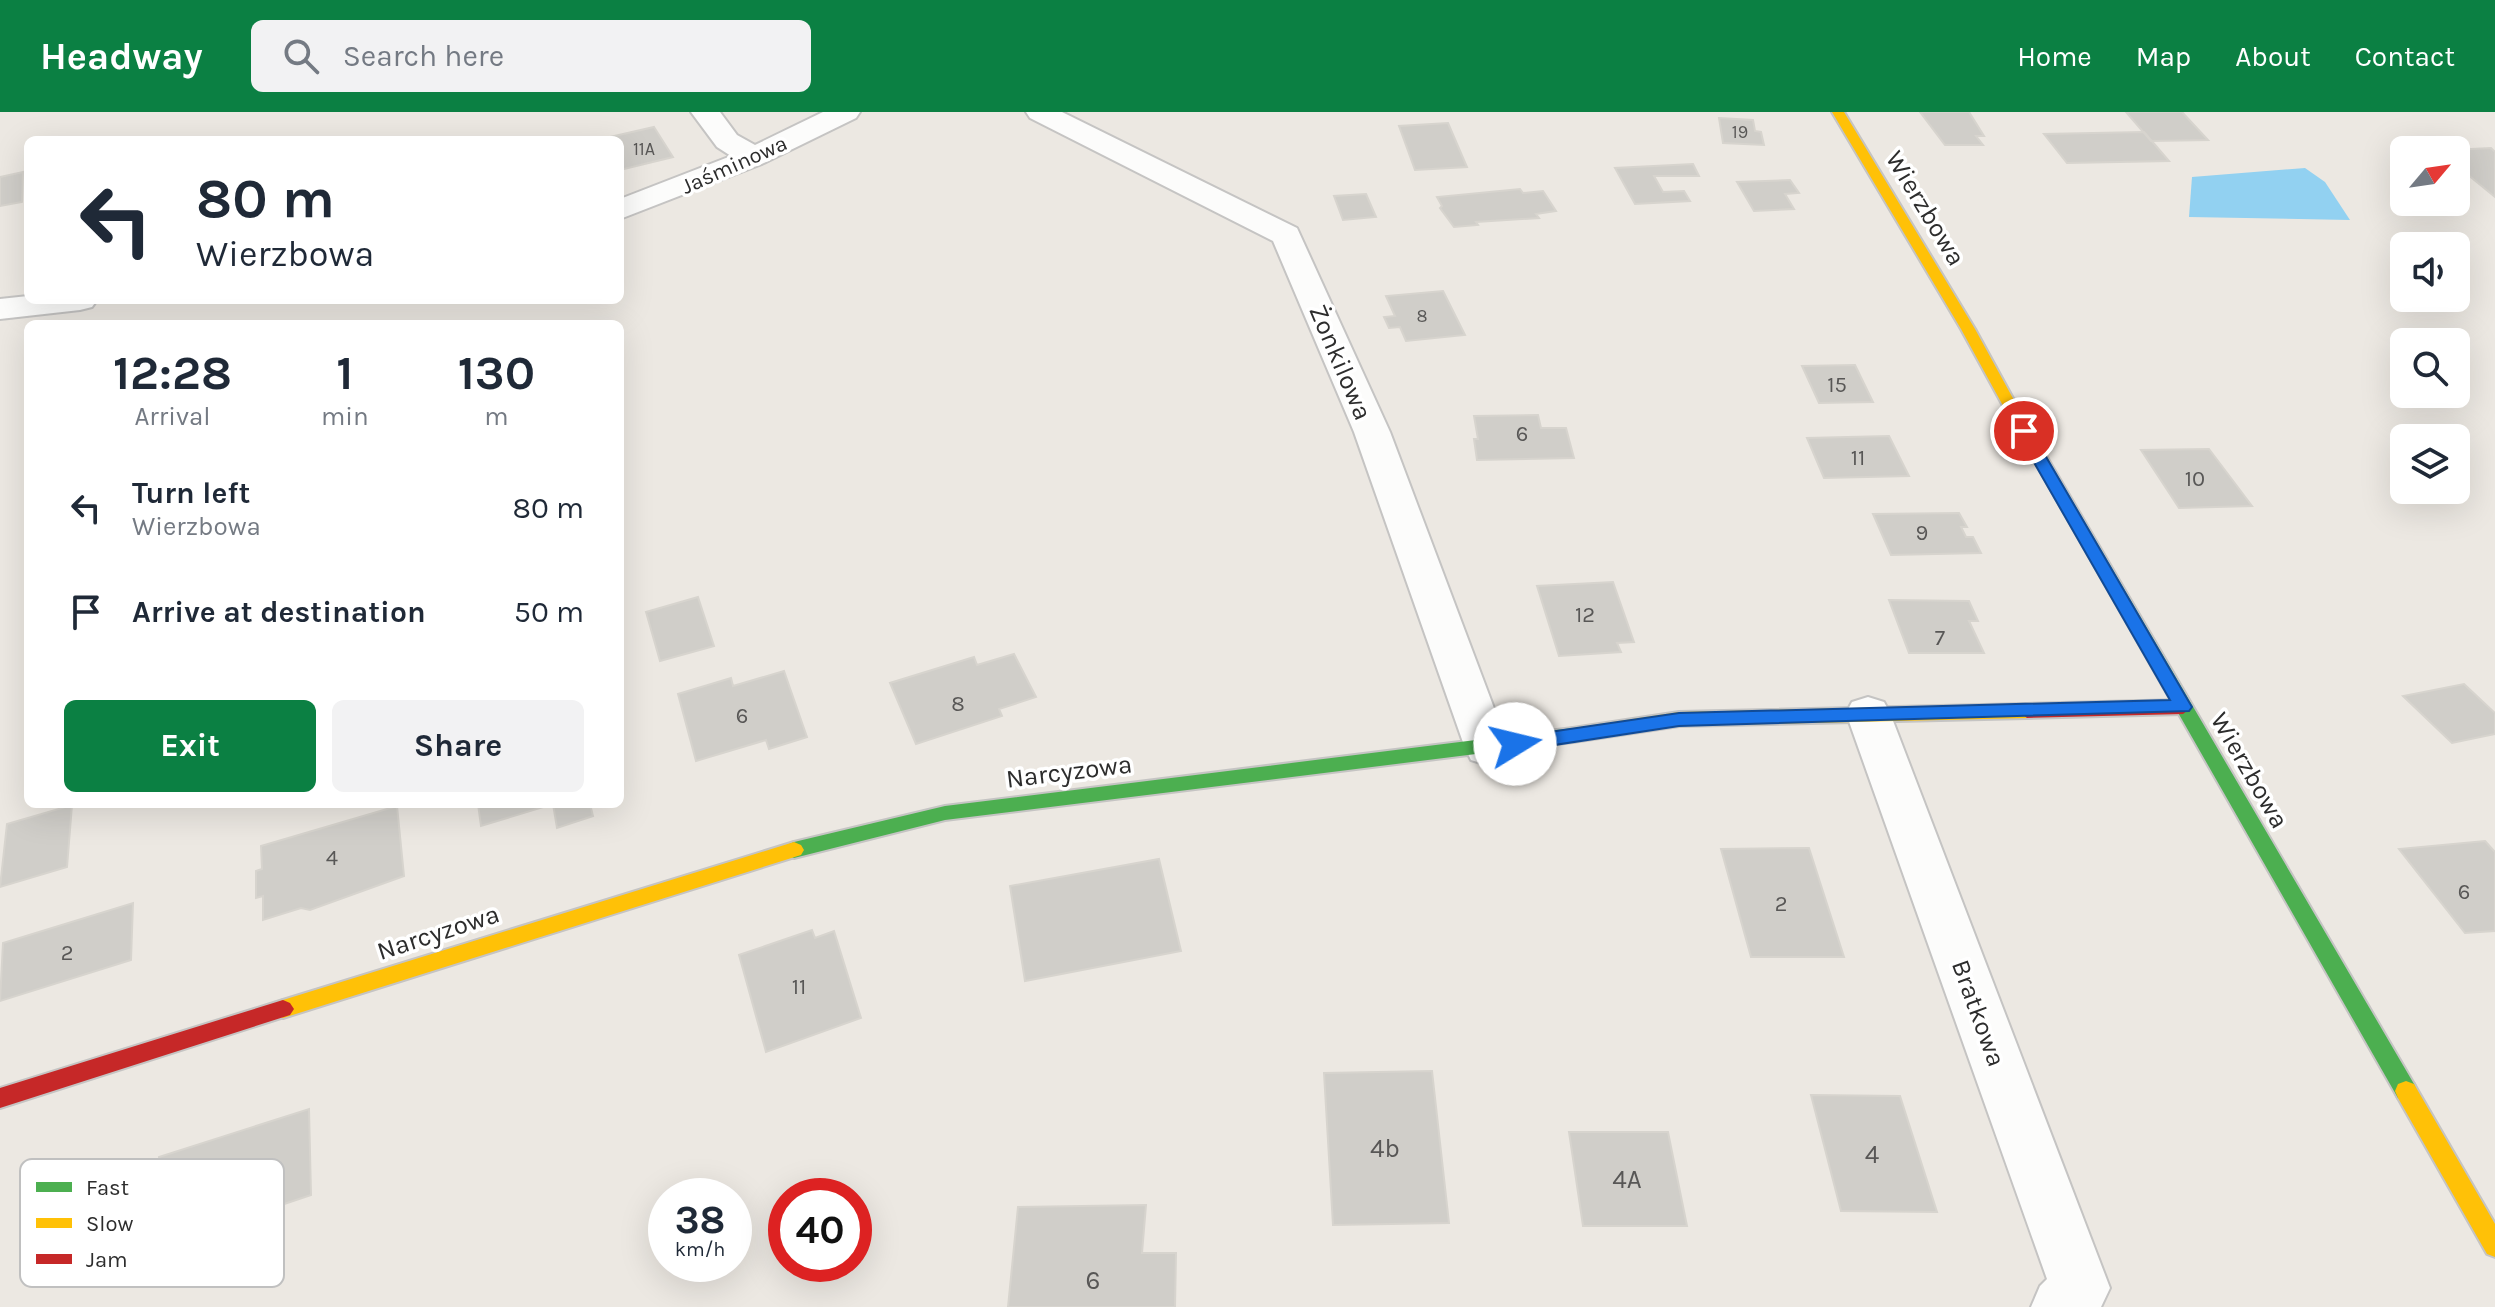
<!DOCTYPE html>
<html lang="en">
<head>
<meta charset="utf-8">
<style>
  :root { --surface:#fff; --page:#f2f2f3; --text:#1f2937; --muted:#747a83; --accent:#0b8043 }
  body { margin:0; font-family:Karla,sans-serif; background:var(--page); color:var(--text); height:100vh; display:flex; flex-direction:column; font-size:30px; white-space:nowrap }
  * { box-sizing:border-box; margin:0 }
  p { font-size:26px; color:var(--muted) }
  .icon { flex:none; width:44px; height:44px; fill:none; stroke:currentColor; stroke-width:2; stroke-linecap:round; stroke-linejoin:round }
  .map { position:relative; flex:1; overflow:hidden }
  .drawer { position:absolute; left:24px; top:208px; width:600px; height:488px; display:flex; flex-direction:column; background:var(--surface); border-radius:12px; box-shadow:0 8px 32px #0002 }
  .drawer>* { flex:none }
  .banner { position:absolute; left:24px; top:24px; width:600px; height:168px; border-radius:12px; box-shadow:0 8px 32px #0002; background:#fff; color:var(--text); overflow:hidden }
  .needle { width:52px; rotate:61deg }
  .fabs { position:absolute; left:2390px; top:24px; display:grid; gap:16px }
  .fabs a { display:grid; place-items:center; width:80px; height:80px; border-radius:12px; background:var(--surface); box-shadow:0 8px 32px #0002; font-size:40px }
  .speed { position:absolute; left:648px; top:1066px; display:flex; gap:16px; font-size:40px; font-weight:700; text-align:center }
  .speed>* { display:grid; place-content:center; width:104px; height:104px; border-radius:50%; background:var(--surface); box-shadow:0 8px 32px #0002; line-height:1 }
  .speed small { font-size:20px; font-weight:400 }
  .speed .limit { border:12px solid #d22; background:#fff; color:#111 }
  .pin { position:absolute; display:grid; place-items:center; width:68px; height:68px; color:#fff; margin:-34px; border:4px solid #fff; border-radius:50%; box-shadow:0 2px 8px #0007 }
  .me { position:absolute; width:88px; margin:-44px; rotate:81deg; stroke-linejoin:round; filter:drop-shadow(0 0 6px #0008) }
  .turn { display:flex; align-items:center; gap:28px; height:168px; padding:0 40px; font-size:36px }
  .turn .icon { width:104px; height:104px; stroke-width:2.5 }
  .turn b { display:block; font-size:56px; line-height:68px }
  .eta { display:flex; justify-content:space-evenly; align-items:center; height:136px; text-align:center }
  .eta b { font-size:48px; font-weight:700; line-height:56px }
  .action { display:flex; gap:16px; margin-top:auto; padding:16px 40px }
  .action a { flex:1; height:92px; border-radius:12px; background:var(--accent); color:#fff; font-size:32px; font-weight:700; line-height:92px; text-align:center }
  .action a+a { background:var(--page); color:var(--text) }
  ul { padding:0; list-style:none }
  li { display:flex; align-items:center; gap:24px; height:104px; padding:0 40px }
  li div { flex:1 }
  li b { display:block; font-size:30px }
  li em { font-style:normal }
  header { display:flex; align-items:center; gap:48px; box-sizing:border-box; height:112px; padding:0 40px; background:var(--accent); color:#fff }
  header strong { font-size:38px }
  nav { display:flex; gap:44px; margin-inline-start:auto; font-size:28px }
  .search { width:560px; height:72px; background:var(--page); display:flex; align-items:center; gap:20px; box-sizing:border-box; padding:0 28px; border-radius:12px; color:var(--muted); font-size:30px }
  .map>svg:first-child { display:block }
  .water { fill:#92d1f1 }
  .building { fill:#d0cec9; stroke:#d7d4ce; stroke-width:2 }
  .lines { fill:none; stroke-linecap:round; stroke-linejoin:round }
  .street-casing { stroke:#c5c4c3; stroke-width:4 }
  .fast-casing { stroke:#c5c4c3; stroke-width:4 }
  .slow-casing { stroke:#c5c4c3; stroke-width:4 }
  .jam-casing { stroke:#c5c4c3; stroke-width:4 }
  .street { fill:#fcfcfb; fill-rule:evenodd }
  .fast { fill:#4caf50; fill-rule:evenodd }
  .slow { fill:#ffc107; fill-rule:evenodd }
  .jam { fill:#c62828; fill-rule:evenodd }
  .route { fill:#1a73e8; stroke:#114b97; stroke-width:2 }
  .labels { text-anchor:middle; stroke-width:7; stroke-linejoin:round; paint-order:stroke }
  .far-number-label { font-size:18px; fill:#585756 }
  .far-street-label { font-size:22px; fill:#2d2d2d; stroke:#fff }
  .number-label { font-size:22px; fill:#585756 }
  .street-label { font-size:26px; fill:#2d2d2d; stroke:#fff }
  .near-number-label { font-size:26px; fill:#585756 }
  .key { fill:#fff; stroke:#c0c0c0; stroke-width:2 }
  .key-label { font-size:22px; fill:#2d2d2d }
</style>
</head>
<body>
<header>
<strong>Headway</strong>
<div class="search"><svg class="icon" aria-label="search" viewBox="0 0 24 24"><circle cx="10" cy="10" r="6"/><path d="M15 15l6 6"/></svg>Search here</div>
<nav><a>Home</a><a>Map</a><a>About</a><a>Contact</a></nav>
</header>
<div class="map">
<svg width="2495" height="1195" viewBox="0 0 2495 1195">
  <rect width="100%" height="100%" fill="#ece8e2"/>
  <!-- water -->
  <path class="water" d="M2305,56L2325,70L2350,108L2189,105L2192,65Z"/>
  <!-- building -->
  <path class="building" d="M1920,0H1969L1984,24H1976L1983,33H1945Z
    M2126,0H2182L2208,28L2151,29Z
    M1719,6L1753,8L1755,19L1761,20L1764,33L1723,31Z
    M1448,11L1467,55L1415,58L1399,14Z
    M654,15L673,45L620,58V28H597Z
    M2144,20L2169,49L2067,51L2044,22Z
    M2491,36L2495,40V85L2456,53V38H2451Z
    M1693,52L1699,64H1654L1663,80L1684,79L1690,89L1635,92L1615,56Z
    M23,60L22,90L0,94V65Z
    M1790,68L1799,81L1785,82L1794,97L1754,99L1737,70Z
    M1520,77L1523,81L1543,79L1556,99L1536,102L1539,106L1476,110L1478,113L1454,115L1440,96L1442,94L1437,85Z
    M1366,82L1376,105L1343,108L1334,84Z
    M1443,179L1465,223L1406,229L1400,215L1389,216L1384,205L1395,204L1386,184Z
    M1855,253L1873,290L1819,291L1802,254Z
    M1538,303L1541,316H1566L1574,346L1477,348L1474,327H1478L1474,304Z
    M1889,324L1909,364L1824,366L1807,326Z
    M2209,337L2252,394L2179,396L2141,338Z
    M1959,401L1967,415H1961L1966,425H1973L1981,441L1891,443L1873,402Z
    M1613,470L1634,530L1617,531L1621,540L1559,544L1537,474Z
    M698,485L714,534L660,549L646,500Z
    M1889,488L1969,489L1978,509H1969L1984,541H1909Z
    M1014,542L1036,585L999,597L1002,604L916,632L890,571L974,545L977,553Z
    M784,559L807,625L769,637L766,628L696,649L678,582L731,566L733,574Z
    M2464,572L2495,601V622L2452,631L2403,584Z
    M478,692H590L593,704L557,716L553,692L481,714Z
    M72,693L67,755L0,775L7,712Z
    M397,694L404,764L310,798L301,796L263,808V784L256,786V759L262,757L261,734Z
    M2485,729L2495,740V819L2465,821L2399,737Z
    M1809,736L1844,845H1751L1721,737Z
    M1159,747L1181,839L1025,869L1010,774Z
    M133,791L131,848L0,889L3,831Z
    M812,818L815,826L834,819L861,906L766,940L739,843Z
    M1432,959L1449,1111L1333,1113L1324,961Z
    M1811,983L1900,984L1937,1100L1841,1099Z
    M309,997L311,1083L153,1136L159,1045Z
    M1569,1020H1668L1687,1114H1583Z
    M1146,1093L1142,1141H1176L1175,1195H1008L1018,1095Z"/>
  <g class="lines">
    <defs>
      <path id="street" d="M691,0H720L737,23L755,33L823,0H860L856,6L764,51L620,107V87L731,44L717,35Z
        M1026,0H1062L1297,116L1390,320L1509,636L1503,648L1487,653L1471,648L1465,636L1354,320L1273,129L1030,6Z
        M28,184V188H97L92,195L80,198L0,207V187Z
        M1868,585L1884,590L1890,601L2110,1176L2101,1195H2031L2040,1174L2047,1167L1846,601L1852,590Z"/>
      <path id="fast" d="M2014,297L2021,301L2414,972L2417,979L2414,986L2406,989L2398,986L2007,301Z
        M1573,616L1579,618L1582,623L1579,628L1573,630L945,708L794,746L787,743L784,738L787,733L794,730L945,694Z"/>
      <path id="slow" d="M1832,0H1844L1975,217L2021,301L2019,304L2014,305L2007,301L1961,217Z
        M2027,592L2036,599L2027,606L1679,614L1573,630L1567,628L1564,623L1567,618L1573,616L1679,600Z
        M794,730L801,733L804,738L801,743L283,906L276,903L272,897L276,891L283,888Z
        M2406,969L2414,972L2495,1112V1145L2487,1142L2398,986L2395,979L2398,972Z"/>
      <path id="jam" d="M2183,588L2192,595L2183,602L2027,606L2018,599L2027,592Z
        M283,888L290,891L294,897L290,903L0,996V976Z"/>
    </defs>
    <!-- street casing -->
    <use href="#street" class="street-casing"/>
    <!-- fast casing -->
    <use href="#fast" class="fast-casing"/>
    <!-- slow casing -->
    <use href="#slow" class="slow-casing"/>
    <!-- jam casing -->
    <use href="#jam" class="jam-casing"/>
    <!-- street -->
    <use href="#street" class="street"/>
    <!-- fast -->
    <use href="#fast" class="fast"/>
    <!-- slow -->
    <use href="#slow" class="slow"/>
    <!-- jam -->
    <use href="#jam" class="jam"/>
  </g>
  <!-- route -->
  <path class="route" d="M2024,315L2031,319L2189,590L2192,595L2189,599L1679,614L1515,639L1508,637L1506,632L1515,625L1679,601L2170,588L2016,319Z"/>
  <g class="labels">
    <!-- far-number labels -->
    <g class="far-number-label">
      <text x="1740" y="26">19</text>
      <text x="644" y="43">11A</text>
      <text x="1422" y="210">8</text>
    </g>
    <!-- far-street labels -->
    <g class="far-street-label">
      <text transform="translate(734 52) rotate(-24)" y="8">Jaśminowa</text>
    </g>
    <!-- number labels -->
    <g class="number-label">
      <text x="1837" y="280">15</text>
      <text x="1522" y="329">6</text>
      <text x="1858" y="353">11</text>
      <text x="2195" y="374">10</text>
      <text x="1922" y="428">9</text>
      <text x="1585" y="510">12</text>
      <text x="1940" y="533">7</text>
      <text x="958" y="599">8</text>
      <text x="742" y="611">6</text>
      <text x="332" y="753">4</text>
      <text x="2464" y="787">6</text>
      <text x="1781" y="799">2</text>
      <text x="67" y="848">2</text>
      <text x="799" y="882">11</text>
    </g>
    <!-- street labels -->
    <g class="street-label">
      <text transform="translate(1926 96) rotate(59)" y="9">Wierzbowa</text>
      <text transform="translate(1341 250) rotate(67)" y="9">Żonkilowa</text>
      <text transform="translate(2250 658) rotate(60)" y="9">Wierzbowa</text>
      <text transform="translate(1069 659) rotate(-7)" y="9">Narcyzowa</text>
      <text transform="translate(438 820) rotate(-18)" y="9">Narcyzowa</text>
      <text transform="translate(1979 901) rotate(70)" y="9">Bratkowa</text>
    </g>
    <!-- near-number labels -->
    <g class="near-number-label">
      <text x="1385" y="1045">4b</text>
      <text x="1872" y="1051">4</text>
      <text x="1627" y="1076">4A</text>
      <text x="1093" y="1177">6</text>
    </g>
  </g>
  <!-- legend -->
  <rect x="20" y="1047" width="264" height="128" rx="12" class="key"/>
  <rect x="36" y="1070" width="36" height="10" fill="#4caf50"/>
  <rect x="36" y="1106" width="36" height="10" fill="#ffc107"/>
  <rect x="36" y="1142" width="36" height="10" fill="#c62828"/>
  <g class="key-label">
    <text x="86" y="1083">Fast</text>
    <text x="86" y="1119">Slow</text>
    <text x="86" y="1155">Jam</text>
  </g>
</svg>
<div class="fabs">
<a><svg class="needle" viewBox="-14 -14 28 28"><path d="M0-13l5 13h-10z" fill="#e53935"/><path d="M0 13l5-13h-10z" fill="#747a83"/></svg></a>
<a><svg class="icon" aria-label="sound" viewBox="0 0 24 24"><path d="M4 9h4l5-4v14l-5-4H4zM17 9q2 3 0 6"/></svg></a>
<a><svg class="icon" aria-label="search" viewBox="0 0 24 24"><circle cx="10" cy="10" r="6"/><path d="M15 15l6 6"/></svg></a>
<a><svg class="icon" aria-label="layers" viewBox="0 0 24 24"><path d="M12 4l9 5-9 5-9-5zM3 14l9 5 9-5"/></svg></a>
</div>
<div class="speed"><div>38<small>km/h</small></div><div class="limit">40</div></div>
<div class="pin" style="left:2024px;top:319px;background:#d93025"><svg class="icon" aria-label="arrive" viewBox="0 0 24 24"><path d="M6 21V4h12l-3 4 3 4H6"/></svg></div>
<svg class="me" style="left:1515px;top:632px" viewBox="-20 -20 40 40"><circle r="19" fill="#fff"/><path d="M0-13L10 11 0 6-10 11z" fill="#1a73e8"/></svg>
<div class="banner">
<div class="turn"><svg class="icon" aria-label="left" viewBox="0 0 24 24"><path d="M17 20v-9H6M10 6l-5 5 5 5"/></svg><div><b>80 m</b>Wierzbowa</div></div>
</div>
<section class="drawer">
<div class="eta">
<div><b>12:28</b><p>Arrival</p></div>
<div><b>1</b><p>min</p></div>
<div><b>130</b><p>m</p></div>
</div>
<ul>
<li><svg class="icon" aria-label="left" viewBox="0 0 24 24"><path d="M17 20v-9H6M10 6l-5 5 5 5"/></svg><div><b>Turn left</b><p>Wierzbowa</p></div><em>80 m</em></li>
<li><svg class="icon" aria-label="arrive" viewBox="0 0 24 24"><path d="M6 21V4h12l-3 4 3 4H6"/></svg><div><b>Arrive at destination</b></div><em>50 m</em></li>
</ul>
<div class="action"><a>Exit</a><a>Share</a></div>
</section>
</div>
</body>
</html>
